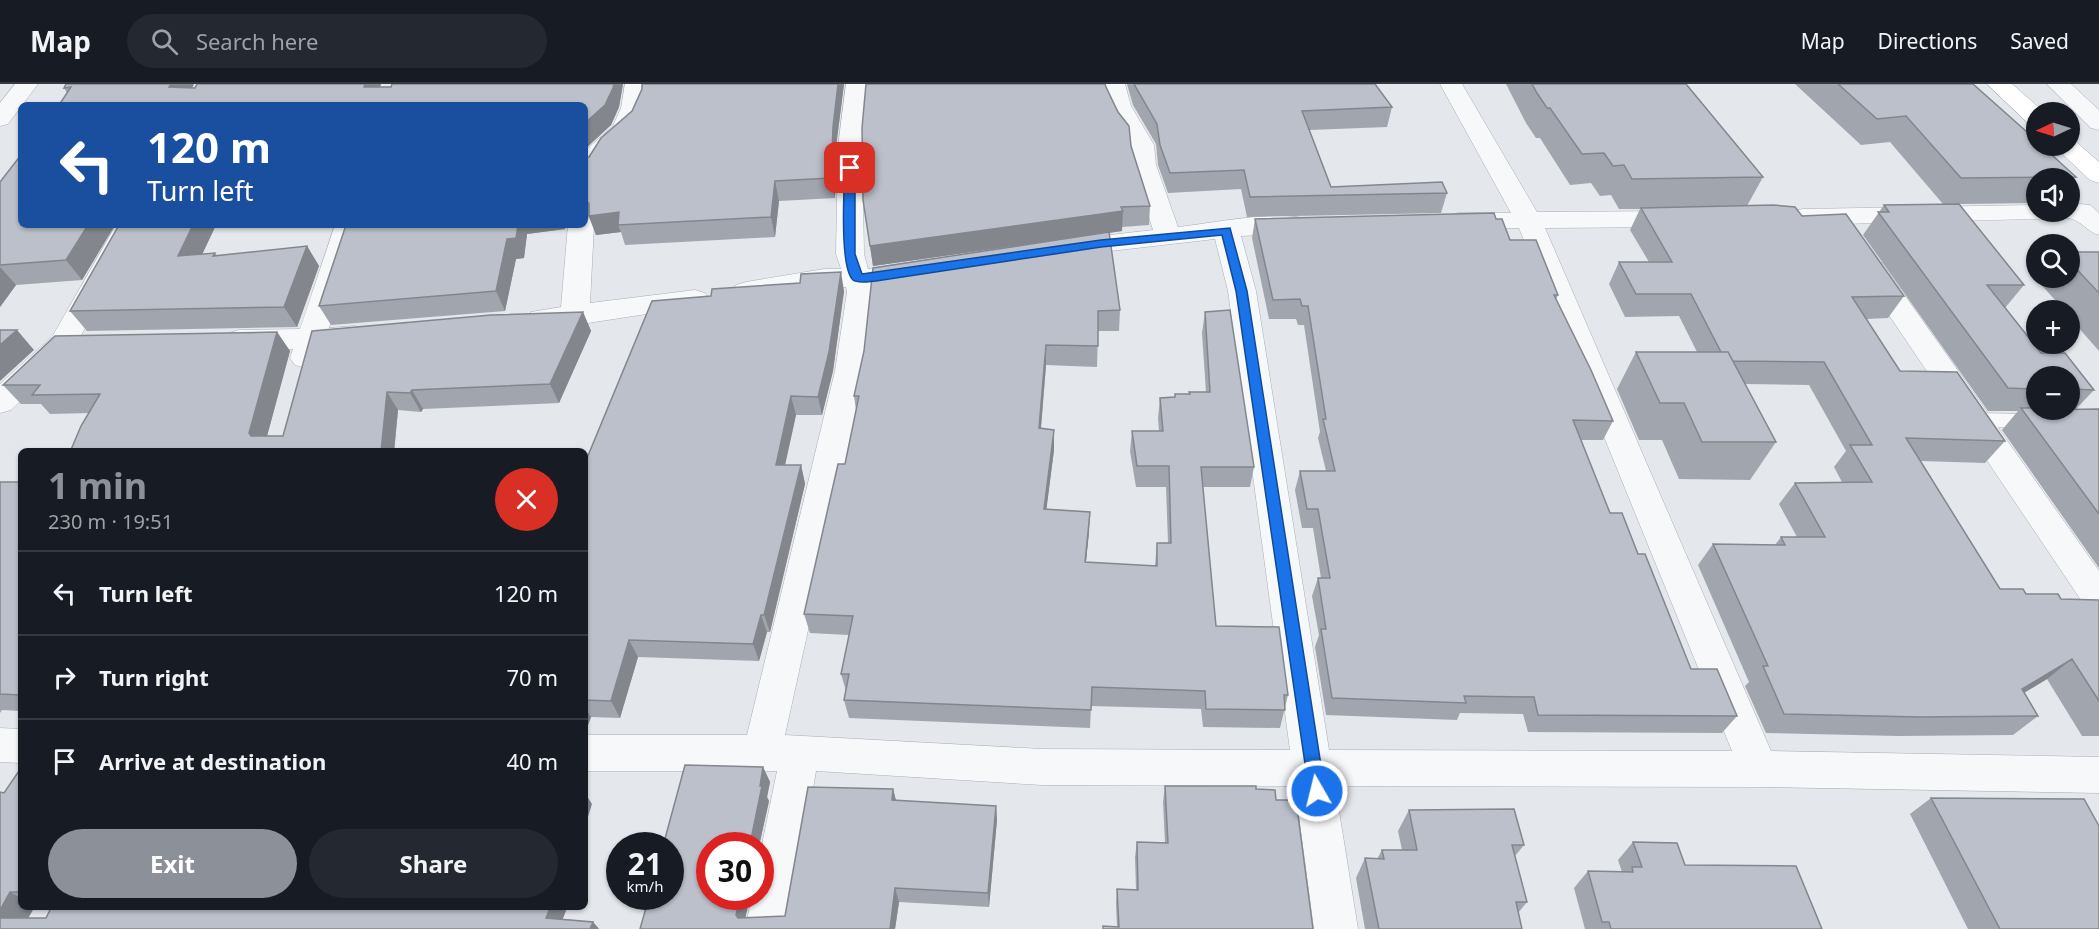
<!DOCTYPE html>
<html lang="en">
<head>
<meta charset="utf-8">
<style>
  :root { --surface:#171b24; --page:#242831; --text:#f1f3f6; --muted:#9ea1a6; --line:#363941; --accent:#8c9099 }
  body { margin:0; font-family:"Noto Sans",sans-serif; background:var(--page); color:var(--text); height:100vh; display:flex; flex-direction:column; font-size:22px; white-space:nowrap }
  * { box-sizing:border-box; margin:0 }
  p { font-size:20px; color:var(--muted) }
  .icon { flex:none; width:33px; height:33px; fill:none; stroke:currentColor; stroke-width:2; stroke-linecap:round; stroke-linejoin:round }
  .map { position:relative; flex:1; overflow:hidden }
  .side { position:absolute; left:18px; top:364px; width:570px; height:462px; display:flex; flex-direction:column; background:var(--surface); border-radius:9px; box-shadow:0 2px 4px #0004 }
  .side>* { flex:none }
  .guide { position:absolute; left:18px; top:18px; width:570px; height:126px; border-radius:9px; box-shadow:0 2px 4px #0004; background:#1a4fa0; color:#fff; overflow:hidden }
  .needle { width:39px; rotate:266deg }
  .fabs { position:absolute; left:2026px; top:18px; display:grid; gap:12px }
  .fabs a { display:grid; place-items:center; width:54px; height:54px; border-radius:50%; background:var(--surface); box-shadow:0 2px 4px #0004; font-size:30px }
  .speed { position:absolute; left:606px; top:748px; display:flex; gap:12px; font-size:30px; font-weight:700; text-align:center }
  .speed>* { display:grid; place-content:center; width:78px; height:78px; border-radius:50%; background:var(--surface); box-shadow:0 2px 4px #0004; line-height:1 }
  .speed small { font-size:15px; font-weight:400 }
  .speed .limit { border:9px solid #d22; background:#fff; color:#111 }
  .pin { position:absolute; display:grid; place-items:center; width:51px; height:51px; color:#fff; margin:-26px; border-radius:12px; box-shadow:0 3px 9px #0006 }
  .me { position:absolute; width:66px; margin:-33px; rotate:352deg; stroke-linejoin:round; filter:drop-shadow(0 0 4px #0008) }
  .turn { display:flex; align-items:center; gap:21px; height:126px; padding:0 30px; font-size:27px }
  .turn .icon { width:78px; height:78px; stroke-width:2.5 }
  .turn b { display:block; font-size:42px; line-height:51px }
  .round { display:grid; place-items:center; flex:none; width:63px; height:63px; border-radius:32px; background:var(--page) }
  .head { display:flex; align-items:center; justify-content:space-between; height:102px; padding:0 30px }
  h1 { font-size:36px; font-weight:700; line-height:45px; color:var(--accent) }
  .action { display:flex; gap:12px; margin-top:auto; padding:12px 30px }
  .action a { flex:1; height:69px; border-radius:36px; background:var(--accent); color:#fff; font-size:24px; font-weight:700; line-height:69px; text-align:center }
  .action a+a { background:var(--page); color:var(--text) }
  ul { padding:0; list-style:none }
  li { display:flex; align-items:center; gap:18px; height:84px; padding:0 30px; border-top:2px solid var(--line) }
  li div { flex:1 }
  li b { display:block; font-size:22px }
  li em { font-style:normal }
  header { display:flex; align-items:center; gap:36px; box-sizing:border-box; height:84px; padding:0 30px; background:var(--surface); border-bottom:2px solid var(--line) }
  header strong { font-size:28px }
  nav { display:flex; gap:33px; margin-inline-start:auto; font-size:21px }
  .search { width:420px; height:54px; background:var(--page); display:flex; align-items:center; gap:15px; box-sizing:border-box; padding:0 21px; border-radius:33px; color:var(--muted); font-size:22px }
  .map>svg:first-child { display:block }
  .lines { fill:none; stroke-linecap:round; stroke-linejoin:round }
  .service-casing { stroke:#a9aeb7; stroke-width:1 }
  .minor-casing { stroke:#a9aeb7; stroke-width:1 }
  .primary-casing { stroke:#a3abb8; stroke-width:1 }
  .service { fill:#f7f8fa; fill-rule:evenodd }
  .minor { fill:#f7f8fa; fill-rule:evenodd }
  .primary { fill:#fff; fill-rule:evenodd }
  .wall { fill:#a1a5ae; fill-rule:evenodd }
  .shaded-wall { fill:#83868d }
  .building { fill:#bbc0ca; stroke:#83868d; stroke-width:1.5 }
  .route { fill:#1a73e8; stroke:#114b97; stroke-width:1.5 }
</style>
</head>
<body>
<header>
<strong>Map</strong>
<div class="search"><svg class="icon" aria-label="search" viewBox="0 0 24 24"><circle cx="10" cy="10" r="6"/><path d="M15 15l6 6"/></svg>Search here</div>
<nav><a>Map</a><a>Directions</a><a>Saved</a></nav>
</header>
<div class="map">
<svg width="2099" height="845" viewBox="0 0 2099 845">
  <rect width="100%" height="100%" fill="#e4e7ec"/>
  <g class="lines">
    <defs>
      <path id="service" d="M1975,329L2037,330L2044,332L2047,337L2044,342L2037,344L1975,343L1968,341L1965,336L1968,331Z"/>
      <path id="minor" d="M15,0H38L8,40L0,42V19Z
        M625,0H647L645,24L636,46L606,72L594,91L585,94V67L613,42L621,24Z
        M846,0H868L862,63L864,170L868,185L918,178L928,181L932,187L928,193L873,203L875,208L865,287L785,651L1042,665L1290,666L1228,207L1215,155L1067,172L1058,170L1054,164L1058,158L1067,156L1153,146L1132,81L1130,61L1119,46L1107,22L1103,0H1125L1131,22L1154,61L1156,81L1178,143C1215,139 1273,126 1308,135L1312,141L1308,147L1299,149L1241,152L1256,207L1329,666L1732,667L1519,144L1458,145L1449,143L1445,137L1449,131L1458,129H1511L1440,0H1462L1537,128L1680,127L1689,129L1693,135L1689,141L1680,143L1545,144L1771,667L2099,673V709L1759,703L1335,702L1358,845H1314L1295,702L1042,701L816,687L789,845H745L752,813H760V770L777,687H585V651H747L835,287L847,208L846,203H824L746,216L736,213L732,207L736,201L746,198L824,185H841L836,170L838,63Z
        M2047,0H2071L2099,26V46L2091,44Z
        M2070,119L2090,121L2099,129V151C2087,148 2080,135 2068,134L1803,141L1794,139L1790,133L1794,127L1803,125L2037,121V128H2070Z
        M585,134L590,135L594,141L590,219L695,206L705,209L709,215L705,221L575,241L541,244L531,242L527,235L531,228L561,223L568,141H585Z
        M116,141H142L73,266L11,326L0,329V300L52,253Z
        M335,141H361L329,244L355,242L365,245L369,252L365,259L323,264L315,281L305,284L295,281L290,274L293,265L239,266L229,263L224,256L229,249L239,246L300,245Z
        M1872,176L1882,179L2099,487V529L2087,525L1858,185L1862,179Z
        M0,644L21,645V679L0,678Z"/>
      <path id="primary" d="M1987,0H2012L2044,28H2037V42L2029,40Z
        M2070,56L2075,57L2099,78V99L2090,96L2054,62H2070Z"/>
    </defs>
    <!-- service casing -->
    <use href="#service" class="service-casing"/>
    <!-- minor casing -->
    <use href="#minor" class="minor-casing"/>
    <!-- primary casing -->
    <use href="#primary" class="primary-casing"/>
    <!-- service -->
    <use href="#service" class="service"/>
    <!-- minor -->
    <use href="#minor" class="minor"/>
    <!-- primary -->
    <use href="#primary" class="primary"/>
  </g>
  <!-- wall -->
  <path class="wall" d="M194,0L192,4H195L197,0H381L380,3H391L392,0H623L619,23L611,41L585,65V21L67,9L64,4Z
    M642,0H844L836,63L835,114L779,117L775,153L625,161L621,148L596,151L589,133L585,132V133V74L589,73L632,27L642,5Z
    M1127,0H1375L1392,23L1387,43L1309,46L1331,103L1447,109L1441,129L1247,133L1241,105L1168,109L1158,81L1156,60L1133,21Z
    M1506,0H1686L1763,93L1747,122L1802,132L1904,212L1888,234L1866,235L1900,287L2005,357L1985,379L1921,377L2000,505L2026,510L2061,515L2099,516V652H2082L2047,595L2024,609L2038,632L2013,651L1898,652L1766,649L1745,602L1749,598L1698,481L1713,460L1775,461L1781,453H1797L1779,420L1795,399L1842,398L1834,383L1846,367L1809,301L1745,300L1776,358L1750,396L1679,395L1662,356H1639L1617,305L1636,268H1697L1679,232L1625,233L1609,200L1619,178H1649L1630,146L1640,125H1619L1611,111L1600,112L1591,99L1570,101L1540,54H1536L1526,39Z
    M1795,0H1973L2076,93L2070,101V94H2037V119L1959,120L2024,201L2005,224L2041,269L2094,306L2076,325H2099V484L2002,346L2018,327H1988L1863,151L1884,121L1943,120L1890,58L1861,61ZM2037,292H2070V326H2037Z
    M1106,3L1131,62L1150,122L1149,141L1122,143V147L1109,149L1120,226L1119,247H1098L1097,283L1046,281L1041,345L1054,346V366L1046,425L1089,448L1086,478L1155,482L1157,459H1168L1166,403H1136L1130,367L1132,347H1159L1158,334L1160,314L1174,313L1189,310V308H1206L1202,249L1205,228L1254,383L1250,403H1203L1216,542L1288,611L1280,644L1203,643L1201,625L1091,622L1090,644L849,634L844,616L846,607L841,590L849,551L810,549L804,530L845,380L856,326L854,312L1048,157L873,182L863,116Z
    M0,98L21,141H115L82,196L16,201L0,223Z
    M1255,135H1496L1510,156L1558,211L1556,216L1613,337L1603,356H1580L1610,429L1638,470L1691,585L1737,632L1722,649L1528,648L1523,630L1460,629L1457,636L1326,631L1315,563L1319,551L1312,512L1318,494H1321L1313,444H1302L1295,406L1300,387H1326L1318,354L1320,348L1304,241H1298L1296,235H1269L1252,154Z
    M119,141H216L202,170L215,169L217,172L307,162L319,182L297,243L87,247L70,227Z
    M346,141L565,145L527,150L524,174L516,175L505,227L331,241L319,222Z
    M2070,168H2099V267L2070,234V226H2064L2038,197L2041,194H2070Z
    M844,207L833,287L822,331H796L785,381H801L805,400L770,548H767L759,577L638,573L620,634L591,633L585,649V379Z
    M583,228L591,247L559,319L423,325L421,328L398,326L394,368H70L89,329L50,330L41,320H21L3,301L277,248L290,267L267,352H283L312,247Z
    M0,398H21V627L2,626L0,629Z
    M685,681L763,683L770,698L767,713L769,717L759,762H710V813H750L745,834L785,832L808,703L893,705L896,717L996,722L997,736L989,823L899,818L895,845H640L649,813H670V762H663Z
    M21,684V824H34L28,834L563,835L593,838L599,845H0L4,709Z
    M1165,702L1256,705L1276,716L1313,845L1117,843L1116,819L1117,805L1136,806L1135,773L1137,758L1165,759L1163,718Z
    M1931,714L2099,845H1968L1910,730Z
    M1409,726L1524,761L1515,772L1527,818L1518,829L1522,845H1365L1356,794L1365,774L1377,775L1382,766H1402L1398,747Z
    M1633,758L1685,781L1822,845H1585L1574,804L1588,787L1622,788L1618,776Z"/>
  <!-- shaded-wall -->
  <path class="shaded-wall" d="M171,0H194L182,21L169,3Z
    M365,0H381L374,21L364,3Z
    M614,0H623L619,23L611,41L585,65V39Z
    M838,0H844L836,63L835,114L831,94L833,43Z
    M775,97L779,117L775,153L771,133Z
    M1123,127L1122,147L873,182L870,162Z
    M619,128L618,141L621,148L596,151L589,132Z
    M88,141H115L82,196L66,176Z
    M193,141H216L192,192L178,172Z
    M518,141H566L565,145L527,150L524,174L516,175L505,227L496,207L507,155Z
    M307,162L319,182L297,243L284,223Z
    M0,183L16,201L0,223Z
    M841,188L844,207L833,287L822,331L818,313Z
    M583,228L591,247L559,319L550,300Z
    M17,246L34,266L0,297V261Z
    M277,248L290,267L263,367L249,349Z
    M1046,261V281L1039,365V344Z
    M412,306L423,325L421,328L410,309Z
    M387,308L398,326L394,368H381Z
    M791,312L796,331L781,399L776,381Z
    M1054,346V366L1044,445V425Z
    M801,381L805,400L770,548L764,531Z
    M1090,428L1089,448L1084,497L1085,478Z
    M761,531L767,548L759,577L753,560Z
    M629,556L638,573L620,634L611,617Z
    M2072,575L2047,595L1998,624L2022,605Z
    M585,623L591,633L585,649Z
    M763,683L770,698L767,713L769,717L759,762H751V755Z
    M893,705L897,720L892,716Z
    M585,709L592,720L585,742Z
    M996,722L997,736L989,823L988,809Z
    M895,804L899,818L895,845H890Z
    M10,808L21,814V824H34L22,845L0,834V826Z
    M740,813H750L743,845L736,831Z
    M550,824H567L559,845L546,834Z
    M593,838L599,845H590Z"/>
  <!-- building -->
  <path class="building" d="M66,0H171L169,3L195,4L197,0H365L364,3H391L392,0H614L613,4L605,21L585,39V21H59L71,3L64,4Z
    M642,0H838L833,43L831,94L775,97L771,133L618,141L619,128L589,132V120L585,114V74L589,73L601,54L632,27L642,5Z
    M866,0H1105L1106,3L1118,28L1129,42L1131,62L1150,122L1121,123L1123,127L870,162L863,116L862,44Z
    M1134,0H1375L1392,23L1302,27L1331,103L1442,98L1447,109L1250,113L1244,86L1170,89L1160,61L1157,40Z
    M1532,0H1686L1763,93L1632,95L1624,81L1613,82L1604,69L1582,70L1550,24H1547L1537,9Z
    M1838,0H1973L2037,57V62H2042L2076,93L1961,94L1906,32L1877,35Z
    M21,71V141H88L66,176L0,181V98Z
    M1959,120L2024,201H1987L2041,269H2065L2094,306L2070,305V292H2037V305L2008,304L1878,128H1889L1884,121Z
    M1774,121L1795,123L1802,132L1846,130L1904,212L1852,213L1900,287L1957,288L2005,357L1906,354L2000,505H2023L2026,510H2058L2061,515L2099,516V617L2072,575L2022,605L2038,632L1920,633L1784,630L1763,582H1768L1713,460L1785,461L1781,453H1825L1795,399L1872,398L1850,361H1872L1824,278L1733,277L1728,268H1721L1691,210H1636L1619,178H1672L1641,124Z
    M1494,129L1496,135H1502L1510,156H1536L1558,211H1554L1591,286L1613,337L1573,336L1610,429H1622L1638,470H1645L1691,585H1717L1737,632L1538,631L1534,613L1464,612L1466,619L1332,614L1321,545H1326L1318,494H1330L1318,425H1307L1300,387H1335L1323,335H1326L1308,222H1302L1300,215L1273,216L1255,135Z
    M119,141H193L178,172L215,169L213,172L307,162L284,223L70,227Z
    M346,141H518L516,154L507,155L496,207L319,222Z
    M1109,148L1120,226L1098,227V262L1046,261L1039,344L1054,346L1044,425L1090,428L1085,478L1157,482V459H1171L1169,382H1137L1132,347H1163L1160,314L1175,313V310H1190L1189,308H1210L1205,228L1230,226L1254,383H1201L1216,542L1279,543L1288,611H1284L1285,626L1206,625L1205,607L1092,603L1091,626L844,616L849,590H841L853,532L804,530L838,380H845L859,312H854L864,267L873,184Z
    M2070,168H2099V209L2070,178Z
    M841,188L829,268L818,313L791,312L776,381H801L764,531H761L753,560L629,556L611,617L585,616V379L652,217L711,212L712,205L800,199L801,190Z
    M583,228L550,300L412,306L410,309L387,308L381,368H70L81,342L100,310L32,311L40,301H3L55,252L277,248L249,349L251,352H283L312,247L491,231Z
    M0,246H17L0,261Z
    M1636,268H1728L1776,358H1702L1684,319H1660Z
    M2021,324H2037V326L2099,325V430Z
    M0,398H21V611L0,610Z
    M685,681L763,683L760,702H762L751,755V762H710V813H740L736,831L738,834L785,832L808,703L893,705L892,716L996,722L988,809L895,804L890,845H640L649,813H670V762H663Z
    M21,684V808H10L0,826V708L4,709Z
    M1165,702H1256V705L1275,706L1276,716H1296L1313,845H1103V842L1119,843L1117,805L1138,806L1137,758L1168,759Z
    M1931,714L2084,715L2099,742V845H2000Z
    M1514,725L1524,761H1512L1527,818H1516L1522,845H1379L1365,774L1384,775L1382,766H1417L1409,726Z
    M1633,758L1677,759L1685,781L1796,782L1822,845H1611L1609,838H1602L1588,787L1633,788L1632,783H1642Z
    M51,824H550L546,834L593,838L590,845H0V834H46Z"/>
  <!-- route -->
  <path class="route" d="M850,81L855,84V170L862,190L1101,156L1230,144L1247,207L1325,707L1323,713L1317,715L1311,713L1309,707L1236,207L1222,151L1101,163L876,197C871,197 858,200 853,196C839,183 844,105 845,84Z"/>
</svg>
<div class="fabs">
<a><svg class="needle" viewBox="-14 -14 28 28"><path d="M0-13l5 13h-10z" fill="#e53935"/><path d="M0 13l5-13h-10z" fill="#9ea1a6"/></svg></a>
<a><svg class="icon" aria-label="sound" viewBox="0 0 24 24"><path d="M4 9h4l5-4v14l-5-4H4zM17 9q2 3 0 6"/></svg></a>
<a><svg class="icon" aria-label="search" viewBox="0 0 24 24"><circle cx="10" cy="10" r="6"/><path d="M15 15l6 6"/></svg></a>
<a>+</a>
<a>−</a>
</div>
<div class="speed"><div>21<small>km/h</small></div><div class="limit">30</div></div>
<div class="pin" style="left:850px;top:84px;background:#d93025"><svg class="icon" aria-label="arrive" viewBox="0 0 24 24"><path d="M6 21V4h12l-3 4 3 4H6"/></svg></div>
<svg class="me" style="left:1317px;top:707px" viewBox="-20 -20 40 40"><circle r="17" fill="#1a73e8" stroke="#fff" stroke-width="3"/><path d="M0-11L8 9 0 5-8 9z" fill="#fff"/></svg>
<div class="guide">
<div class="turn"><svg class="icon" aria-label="left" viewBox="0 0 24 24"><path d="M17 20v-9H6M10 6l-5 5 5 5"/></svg><div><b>120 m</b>Turn left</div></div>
</div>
<section class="side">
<div class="head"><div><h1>1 min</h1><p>230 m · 19:51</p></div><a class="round" style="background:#d93025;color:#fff"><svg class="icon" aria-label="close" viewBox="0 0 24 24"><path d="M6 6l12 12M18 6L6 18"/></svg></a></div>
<ul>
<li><svg class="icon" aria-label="left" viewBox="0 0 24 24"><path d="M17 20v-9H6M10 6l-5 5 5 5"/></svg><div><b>Turn left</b></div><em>120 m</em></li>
<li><svg class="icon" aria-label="right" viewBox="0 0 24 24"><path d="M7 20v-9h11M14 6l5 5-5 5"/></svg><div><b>Turn right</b></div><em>70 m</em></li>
<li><svg class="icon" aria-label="arrive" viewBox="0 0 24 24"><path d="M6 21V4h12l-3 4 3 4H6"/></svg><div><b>Arrive at destination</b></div><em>40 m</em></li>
</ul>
<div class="action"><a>Exit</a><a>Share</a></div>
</section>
</div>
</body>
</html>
